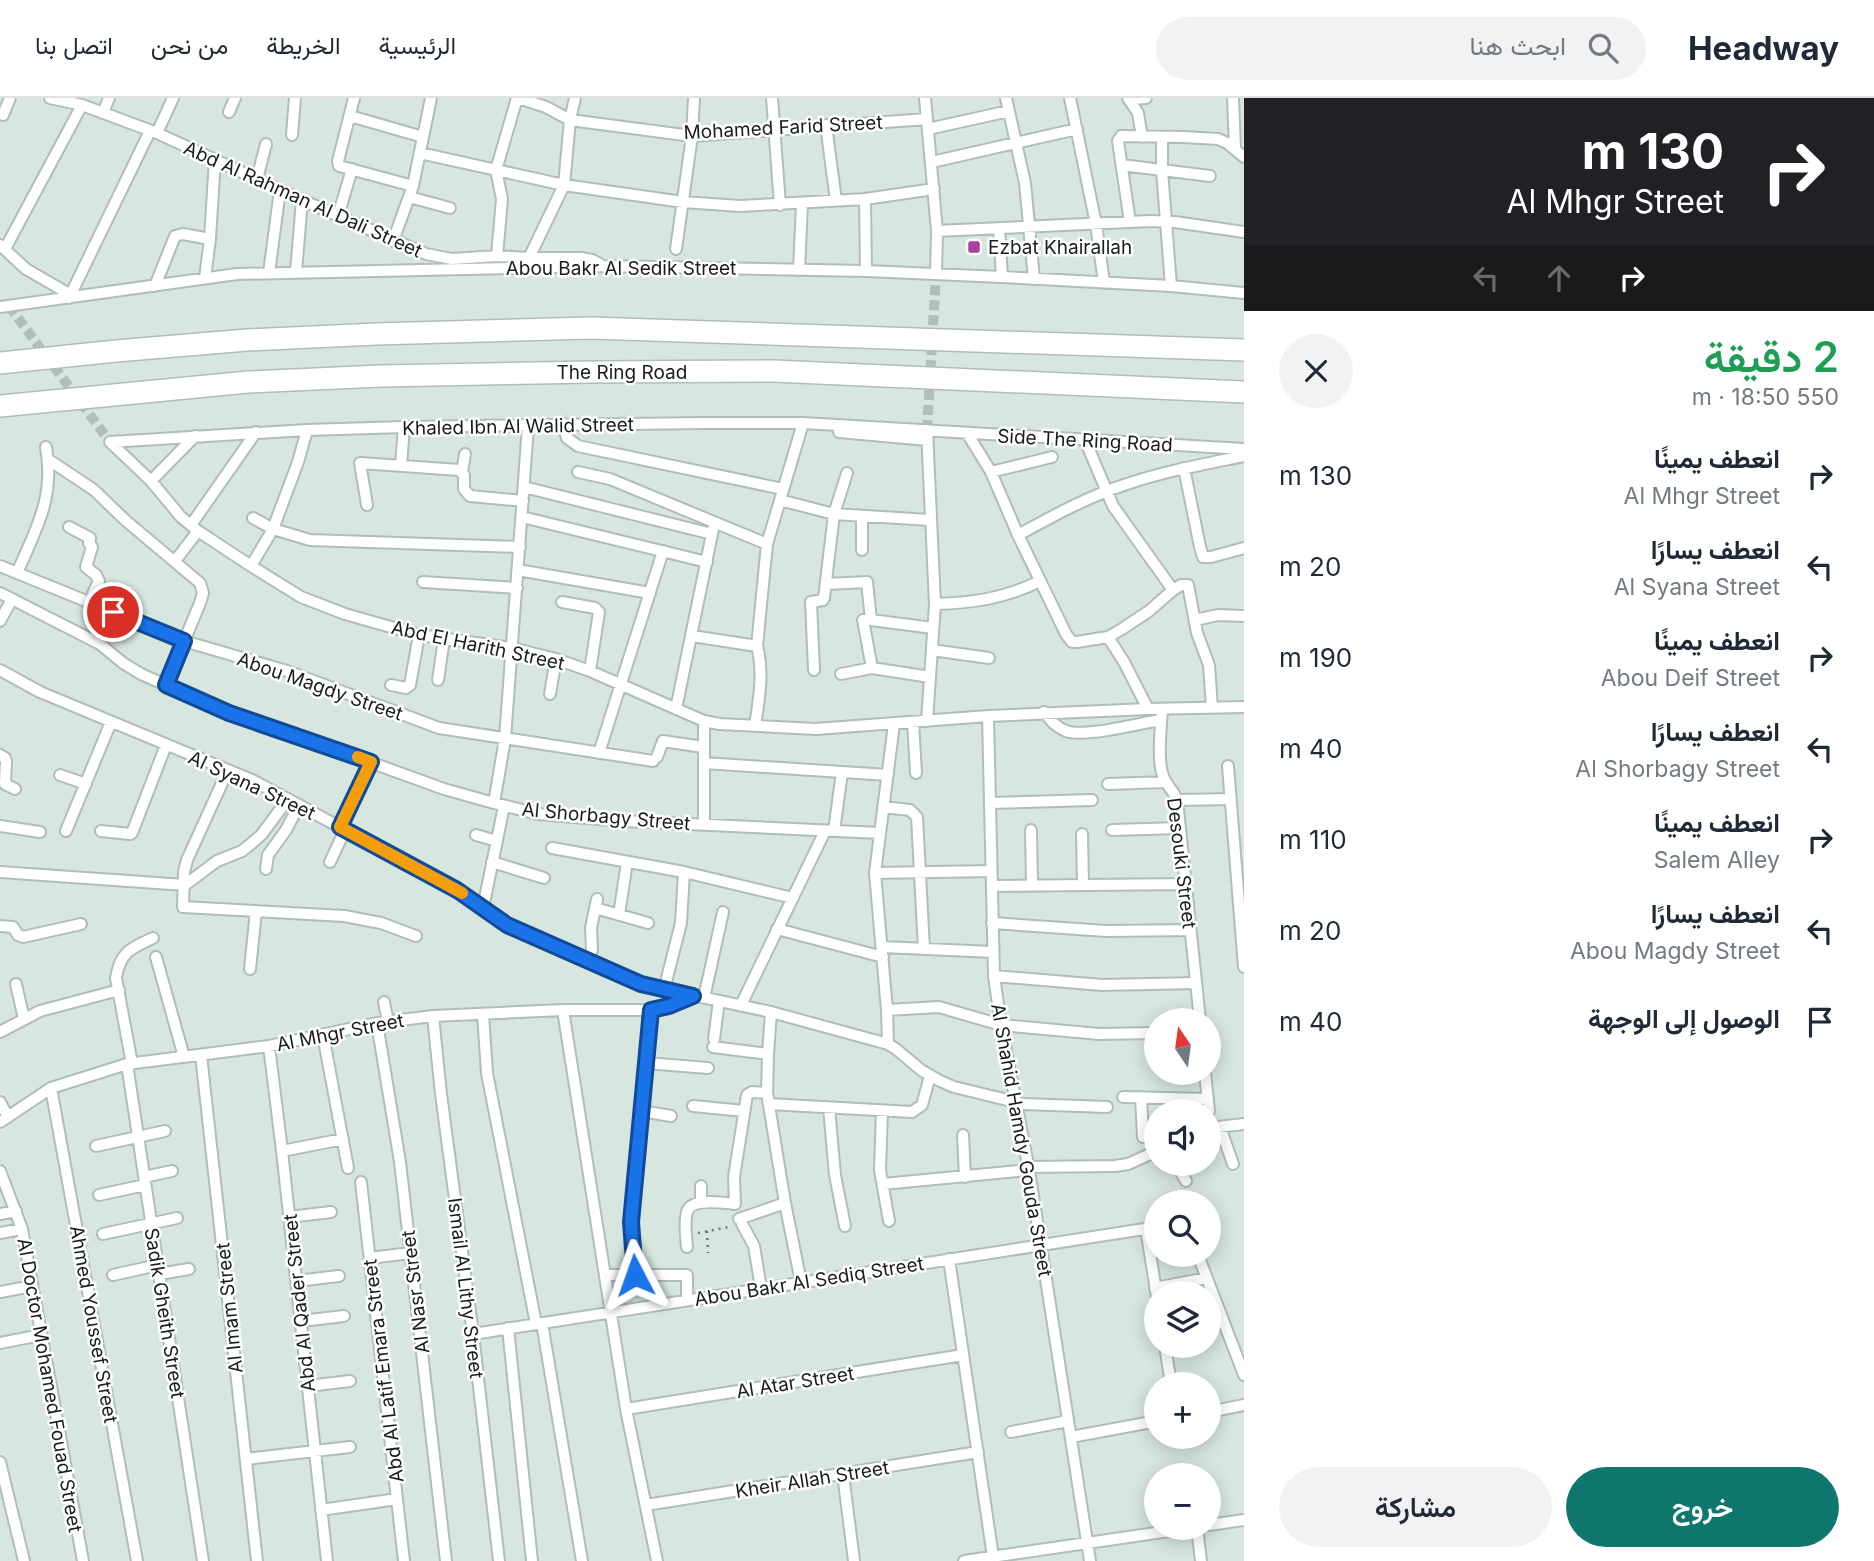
<!DOCTYPE html>
<html lang="ar">
<head>
<meta charset="utf-8">
<style>
  :root { --surface:#fff; --page:#f2f2f3; --text:#1f2937; --muted:#747a83; --line:#e0e1e3; --accent:#0f766e }
  body { margin:0; font-family:Inter,Vazirmatn,sans-serif; background:var(--page); color:var(--text); direction:rtl; height:100vh; display:flex; flex-direction:column; font-size:26px; white-space:nowrap }
  * { box-sizing:border-box; margin:0 }
  p { font-size:23px; color:var(--muted) }
  .icon { flex:none; width:38px; height:38px; fill:none; stroke:currentColor; stroke-width:2; stroke-linecap:round; stroke-linejoin:round }
  .map { position:relative; flex:1; overflow:hidden; direction:ltr }
  .side { display:flex; flex-direction:column; background:var(--surface); width:630px }
  .side>* { flex:none }
  .guide { background:#202124; color:#fff; overflow:hidden }
  .needle { width:46px; rotate:347deg }
  .tools { position:absolute; left:1144px; top:910px; display:grid; gap:14px }
  .tools a { display:grid; place-items:center; width:77px; height:77px; border-radius:50%; background:var(--surface); box-shadow:0 4px 18px #0003; font-size:35px }
  .pin { position:absolute; display:grid; place-items:center; width:60px; height:60px; color:#fff; margin:-30px; border:4px solid #fff; border-radius:50%; box-shadow:0 2px 7px #0007 }
  .me { position:absolute; width:77px; margin:-38px; rotate:356deg; stroke-linejoin:round; filter:drop-shadow(0 0 5px #0008) }
  .turn { display:flex; align-items:center; gap:24px; height:147px; padding:0 35px; font-size:32px }
  .turn .icon { width:91px; height:91px; stroke-width:2.5 }
  .turn b { display:block; font-size:49px; line-height:60px }
  .lanes { display:flex; align-items:center; height:66px; padding:0 35px; background:#0003; justify-content:center; gap:35px; direction:ltr }
  .lanes .off { opacity:.35 }
  .round { display:grid; place-items:center; flex:none; width:74px; height:74px; border-radius:37px; background:var(--page) }
  .head { display:flex; align-items:center; justify-content:space-between; height:119px; padding:0 35px }
  h1 { font-size:42px; font-weight:600; line-height:52px; color:#1e9e55 }
  .action { display:flex; gap:14px; margin-top:auto; padding:14px 35px }
  .action a { flex:1; height:80px; border-radius:42px; background:var(--accent); color:#fff; font-size:28px; font-weight:600; line-height:80px; text-align:center }
  .action a+a { background:var(--page); color:var(--text) }
  ul { padding:0; list-style:none }
  li { display:flex; align-items:center; gap:21px; height:91px; padding:0 35px }
  li div { flex:1 }
  li b { display:block; font-size:26px }
  li em { font-style:normal }
  header { display:flex; align-items:center; gap:42px; box-sizing:border-box; height:98px; padding:0 35px; background:var(--surface); border-bottom:2px solid var(--line) }
  header strong { font-size:33px }
  nav { display:flex; gap:38px; margin-inline-start:auto; font-size:24px }
  .search { width:490px; height:63px; background:var(--page); display:flex; align-items:center; gap:18px; box-sizing:border-box; padding:0 24px; border-radius:38px; color:var(--muted); font-size:26px }
  main { display:flex; flex:1; min-height:0 }
  .map>svg:first-child { display:block }
  .lines { fill:none; stroke-linecap:round; stroke-linejoin:round }
  .minor-tunnel { stroke:#b1bfb8; stroke-width:10; stroke-dasharray:10 5; stroke-linecap:butt }
  .minor-casing { stroke:#afbeb6; stroke-width:14 }
  .motorway-casing { stroke:#afbeb6; stroke-width:24 }
  .path { stroke:#6e7873; stroke-width:2.5; stroke-dasharray:2 5; stroke-linecap:butt }
  .minor { stroke:#fff; stroke-width:10 }
  .motorway { stroke:#fff; stroke-width:21 }
  .route-casing { stroke:#114b97; stroke-width:18 }
  .route { stroke:#1a73e8; stroke-width:12 }
  .slow { stroke:#f59e0b; stroke-width:12 }
  .poi-dot { fill:#a83fa1; stroke:#fff; stroke-width:2.5 }
  .labels { text-anchor:middle; stroke-width:5; stroke-linejoin:round; paint-order:stroke }
  .street-label { font-size:19px; fill:#171d1a; stroke:#fff }
  .poi-label { font-size:19px; fill:#171d1a; stroke:#fff; text-anchor:start }
</style>
</head>
<body>
<header>
<strong>Headway</strong>
<div class="search"><svg class="icon" aria-label="search" viewBox="0 0 24 24"><circle cx="10" cy="10" r="6"/><path d="M15 15l6 6"/></svg>ابحث هنا</div>
<nav><a>الرئيسية</a><a>الخريطة</a><a>من نحن</a><a>اتصل بنا</a></nav>
</header>
<main>
<section class="side">
<div class="guide">
<div class="turn"><svg class="icon" aria-label="right" viewBox="0 0 24 24"><path d="M7 20v-9h11M14 6l5 5-5 5"/></svg><div><b>130 m</b>Al Mhgr Street</div></div>
<div class="lanes"><svg class="icon off" aria-label="left" viewBox="0 0 24 24"><path d="M17 20v-9H6M10 6l-5 5 5 5"/></svg><svg class="icon off" aria-label="ahead" viewBox="0 0 24 24"><path d="M12 20V5M6 11l6-6 6 6"/></svg><svg class="icon" aria-label="right" viewBox="0 0 24 24"><path d="M7 20v-9h11M14 6l5 5-5 5"/></svg></div>
</div>
<div class="head"><div><h1>2 دقيقة</h1><p>550 m · 18:50</p></div><a class="round"><svg class="icon" aria-label="close" viewBox="0 0 24 24"><path d="M6 6l12 12M18 6L6 18"/></svg></a></div>
<ul>
<li><svg class="icon" aria-label="right" viewBox="0 0 24 24"><path d="M7 20v-9h11M14 6l5 5-5 5"/></svg><div><b>انعطف يمينًا</b><p>Al Mhgr Street</p></div><em>130 m</em></li>
<li><svg class="icon" aria-label="left" viewBox="0 0 24 24"><path d="M17 20v-9H6M10 6l-5 5 5 5"/></svg><div><b>انعطف يسارًا</b><p>Al Syana Street</p></div><em>20 m</em></li>
<li><svg class="icon" aria-label="right" viewBox="0 0 24 24"><path d="M7 20v-9h11M14 6l5 5-5 5"/></svg><div><b>انعطف يمينًا</b><p>Abou Deif Street</p></div><em>190 m</em></li>
<li><svg class="icon" aria-label="left" viewBox="0 0 24 24"><path d="M17 20v-9H6M10 6l-5 5 5 5"/></svg><div><b>انعطف يسارًا</b><p>Al Shorbagy Street</p></div><em>40 m</em></li>
<li><svg class="icon" aria-label="right" viewBox="0 0 24 24"><path d="M7 20v-9h11M14 6l5 5-5 5"/></svg><div><b>انعطف يمينًا</b><p>Salem Alley</p></div><em>110 m</em></li>
<li><svg class="icon" aria-label="left" viewBox="0 0 24 24"><path d="M17 20v-9H6M10 6l-5 5 5 5"/></svg><div><b>انعطف يسارًا</b><p>Abou Magdy Street</p></div><em>20 m</em></li>
<li><svg class="icon" aria-label="arrive" viewBox="0 0 24 24"><path d="M6 21V4h12l-3 4 3 4H6"/></svg><div><b>الوصول إلى الوجهة</b></div><em>40 m</em></li>
</ul>
<div class="action"><a>خروج</a><a>مشاركة</a></div>
</section>
<div class="map">
<svg width="1244" height="1463" viewBox="0 0 1244 1463">
  <rect width="100%" height="100%" fill="#d7e7df"/>
  <g class="lines">
    <!-- minor-tunnel -->
    <path class="minor-tunnel" d="M9,208L110,344
      M927,332L936,176"/>
    <defs>
      <path id="minor" d="M50,0L82,7L157,35L302,102L426,156L452,161L497,158L529,160H581L592,162L600,166
        M354,0L338,63L339,68L413,88
        M518,0L546,9L570,22L692,38L927,21
        M772,0L780,107
        M925,0L937,133L936,176
        M1006,0L1025,85L1034,181
        M1070,0L1096,126L1104,185
        M1128,0L1138,15L1142,39
        M1233,0L1235,51
        M1129,1L1146,0
        M229,14L235,0
        M103,15L109,0
        M3,17L10,0
        M350,18L423,39
        M826,27L836,103
        M928,31L1009,13
        M157,35L173,0
        M292,37L295,0
        M1162,39V72L1171,188
        M420,55L564,87L683,104L740,108L865,101L934,91
        M932,64L1077,31
        M1122,67L1210,78
        M257,81L266,46
        M409,99L450,110
        M865,101L866,173
        M338,118L352,71
        M1130,124L1118,43L1121,38L1183,39L1218,41L1227,45L1244,59
        M999,130L1002,179
        M937,133L1150,123L1175,124L1244,134
        M393,143L413,88L431,0
        M0,147L26,171L71,197
        M5,151L82,7
        M676,151L692,38L694,0
        M497,158L502,101L496,72L517,0
        M529,160L564,87L570,22L575,0
        M799,172L802,106
        M296,174L302,102
        M269,175L280,92
        M205,180L210,141L215,61
        M155,188L175,138L183,136L210,141
        M69,200L150,33
        M0,209L237,176L603,168L866,173L1002,179L1171,188L1244,195
        M563,326L567,340L578,348L783,391
        M839,334L927,342
        M967,335L991,374L1018,437L1066,536L1072,544H1077L1108,539L1122,531L1149,513L1173,492
        M1085,342L1113,408L1173,492L1181,487H1188L1197,535L1209,567L1212,610
        M110,344L307,332L404,329L705,325H803L1244,351
        M110,344L151,383L181,419L198,433L251,468L301,499L345,516L419,537L512,550L556,561L590,573L704,623L720,626L816,631L988,618L1148,611
        M49,362L94,392L125,422L200,485L203,495L200,505L166,587
        M401,367L404,329
        M1184,370L1200,449L1203,459H1211L1244,450
        M462,374L465,356
        M578,374L610,381L767,446
        M991,374L1052,359
        M151,383L195,338
        M524,389L712,436
        M780,402L834,416L930,422
        M367,407L360,365L459,372L464,377V391L470,398L523,403
        M862,418V452
        M522,419L707,464
        M253,420L273,431L310,442L520,449
        M191,427L256,334
        M69,429L90,440L89,445L92,449L86,469L96,477L99,483L89,504
        M1018,437C1053,418 1089,398 1127,386C1165,373 1205,366 1244,358
        M175,463L198,433
        M0,468L184,543L287,573L439,630L653,663
        M251,468L273,431L298,364L307,332
        M518,472L650,495
        M17,475C36,431 55,400 46,349
        M423,484L517,490
        M826,486L867,484L871,522
        M0,495L100,546L123,565L141,576L229,615L306,641L444,691L494,705L538,716L623,723L880,735
        M562,504L595,510L599,514L590,573
        M935,506C973,505 1006,500 1040,483
        M1195,522L1218,517L1244,518
        M0,523L12,501
        M692,538L757,548
        M1108,539L1124,564L1148,611L1244,609
        M932,552L989,560
        M872,570L863,522H871L933,530
        M0,572L40,594L252,682L457,792L507,827L587,863L641,886L771,914L888,946L896,951L921,972L940,983L954,989L1024,1006L1107,1009
        M814,572L811,504L823,502L824,500L834,416L847,375
        M841,576L872,570L930,579
        M438,582L444,541
        M391,587L406,590L410,587L419,537
        M550,596L556,561
        M676,611L713,431
        M1162,611C1161,630 1157,661 1163,678C1166,687 1174,693 1177,702L1200,922
        M1044,614C1051,623 1056,629 1066,633C1084,640 1140,625 1161,622
        M988,618L994,878L1001,927L1029,1072L1090,1463
        M704,623V727
        M927,623L935,506L927,332
        M913,624L916,675
        M755,628C759,601 764,575 757,548L767,446L803,325
        M599,655L663,453
        M0,657L5,660L6,663L5,686L15,691
        M657,659L663,643L703,649
        M704,665L888,677
        M1228,668L1244,869
        M228,672L187,762L184,774L183,809L344,818L381,825L416,838
        M60,677L86,686
        M1108,686L1166,684
        M1177,702L1231,701
        M494,705L505,641L528,328
        M990,705L1092,702
        M883,709L910,712L917,719L924,851
        M0,728L40,734
        M340,729L371,664
        M1031,732L1032,788
        M1112,732L1180,730
        M66,733L111,624
        M101,733L130,736L132,735L166,647
        M834,733L842,674
        M1082,736L1083,787
        M476,737L497,743
        M552,750L684,774L793,800
        M330,764L345,732
        M492,764L544,780
        M266,771L268,757L286,732L299,707
        M0,774L185,787
        M875,775L991,773
        M185,787L217,763L242,753L252,745L262,736L288,701
        M992,788L1186,786
        M483,810L504,708
        M595,810L648,825
        M619,817L627,764
        M992,825L1106,833L1190,832
        M0,828L13,829L18,837L23,839L81,826
        M777,831L883,859
        M882,849L993,854
        M156,859L184,959
        M587,863L592,852L591,830L597,801
        M250,871L256,813
        M994,878L1102,887L1196,885
        M16,886L24,921
        M664,892L681,825L684,774
        M704,900L723,814
        M384,904L388,924
        M741,907L825,733
        M563,912L626,1311L657,1463
        M887,912L939,909L1001,927L1099,936L1157,935
        M771,914L768,956L767,995L785,1105L801,1184
        M483,916L487,975L536,1226
        M433,918L441,996L473,1236L499,1463
        M377,925L400,1064L446,1463
        M0,934L40,913L119,892
        M323,937L348,1070
        M714,941L719,903
        M888,946L887,912L875,775L894,626
        M269,948L282,1053L327,1463
        M713,949L768,956
        M201,957L257,1463
        M646,965L708,970
        M127,966L203,1463
        M132,966L116,880C120,854 131,850 153,840
        M1205,975L1209,1013
        M51,990L137,1463
        M1123,999L1208,1001
        M1141,999L1143,1039
        M0,1004L8,1019
        M769,1006L912,1014L922,1007L930,978
        M693,1008L744,1013
        M829,1010L835,1077L845,1128
        M641,1013L671,1018
        M882,1013L880,1072L889,1123
        M0,1024L51,990L127,966L269,948L377,925L433,918L563,912H651L669,908L693,898
        M1220,1029L1233,1066
        M1209,1030L1244,1026
        M963,1037L965,1079
        M96,1048L165,1033
        M282,1053L343,1041
        M1176,1066L1186,1083
        M1028,1069L1115,1068L1128,1066L1157,1053
        M0,1073L22,1131L83,1463
        M144,1079L172,1073
        M361,1084L404,1463
        M883,1086L1029,1072
        M701,1088V1104
        M99,1097L145,1087
        M0,1116L16,1113
        M289,1119L331,1114
        M739,1121L785,1105
        M742,1126L754,1148L761,1190
        M1146,1130L1157,1199
        M0,1135L22,1131
        M103,1136L177,1120
        M687,1149C686,1138 684,1124 687,1114C691,1099 723,1105 735,1106L734,1079L747,997L752,994L767,995
        M1198,1157L1244,1277
        M370,1160L410,1155
        M949,1161L993,1459
        M159,1176L189,1171
        M113,1177L158,1167
        M605,1177H687V1202
        M635,1177L631,1124L651,912
        M296,1183L339,1178
        M1155,1190L1207,1180
        M0,1194L32,1188
        M301,1223L344,1218
        M542,1225L582,1463
        M508,1230L532,1463
        M473,1236L1157,1129
        M0,1245L41,1237
        M1165,1248L1171,1286
        M308,1288L350,1283
        M626,1311L963,1257
        M1209,1314L1244,1307
        M1011,1334L1068,1323
        M1071,1339L1157,1323
        M246,1361L350,1349
        M0,1364L24,1463
        M843,1376L854,1463
        M646,1407L978,1354
        M321,1412L397,1401
        M1209,1427L1244,1422
        M1197,1430L1201,1463
        M964,1463L1190,1430"/>
      <path id="motorway" d="M0,265L116,253L247,242L376,236L591,230L1244,252
        M0,308L248,284L381,278L592,274L774,273L1244,294"/>
    </defs>
    <!-- minor casing -->
    <use href="#minor" class="minor-casing"/>
    <!-- motorway casing -->
    <use href="#motorway" class="motorway-casing"/>
    <!-- path -->
    <path class="path" d="M707,1133L708,1155
      M698,1135L729,1129"/>
    <!-- minor -->
    <use href="#minor" class="minor"/>
    <!-- motorway -->
    <use href="#motorway" class="motorway"/>
  </g>
  <g class="lines">
    <defs>
      <path id="route" d="M113,514L184,543L166,587L229,615L371,664L340,729L457,792L507,827L641,886L693,898L669,908L651,912L631,1124L635,1177"/>
    </defs>
    <!-- route casing -->
    <use href="#route" class="route-casing"/>
    <!-- route -->
    <use href="#route" class="route"/>
    <!-- slow -->
    <path class="slow" d="M358,659L371,664L340,729L462,795"/>
  </g>
  <!-- markers -->
  <rect class="poi-dot" x="967" y="142" width="14" height="14" rx="3.5"/>
  <g class="labels">
    <!-- street labels -->
    <g class="street-label">
      <text transform="translate(783 29) rotate(-3)" y="7">Mohamed Farid Street</text>
      <text transform="translate(303 101) rotate(24)" y="7">Abd Al Rahman Al Dali Street</text>
      <text x="621" y="177">Abou Bakr Al Sedik Street</text>
      <text x="622" y="281">The Ring Road</text>
      <text transform="translate(518 328) rotate(-1)" y="7">Khaled Ibn Al Walid Street</text>
      <text transform="translate(1085 342) rotate(3)" y="7">Side The Ring Road</text>
      <text transform="translate(478 547) rotate(12)" y="7">Abd El Harith Street</text>
      <text transform="translate(320 588) rotate(19)" y="7">Abou Magdy Street</text>
      <text transform="translate(252 687) rotate(25)" y="7">Al Syana Street</text>
      <text transform="translate(606 718) rotate(5)" y="7">Al Shorbagy Street</text>
      <text transform="translate(1182 765) rotate(83)" y="7">Desouki Street</text>
      <text transform="translate(340 934) rotate(-11)" y="7">Al Mhgr Street</text>
      <text transform="translate(1022 1042) rotate(80)" y="7">Al Shahid Hamdy Gouda Street</text>
      <text transform="translate(809 1183) rotate(-9)" y="7">Abou Bakr Al Sediq Street</text>
      <text transform="translate(466 1190) rotate(83)" y="7">Ismail Al Lithy Street</text>
      <text transform="translate(415 1194) rotate(-97)" y="7">Al Nasr Street</text>
      <text transform="translate(299 1205) rotate(-96)" y="7">Abd Al Qader Street</text>
      <text transform="translate(229 1210) rotate(-96)" y="7">Al Imam Street</text>
      <text transform="translate(165 1215) rotate(81)" y="7">Sadik Gheith Street</text>
      <text transform="translate(94 1226) rotate(80)" y="7">Ahmed Youssef Street</text>
      <text transform="translate(383 1273) rotate(-97)" y="7">Abd Al Latif Emara Street</text>
      <text transform="translate(795 1284) rotate(-9)" y="7">Al Atar Street</text>
      <text transform="translate(50 1287) rotate(80)" y="7">Al Doctor Mohamed Fouad Street</text>
      <text transform="translate(812 1381) rotate(-9)" y="7">Kheir Allah Street</text>
    </g>
    <!-- poi labels -->
    <g class="poi-label">
      <text x="988" y="156">Ezbat Khairallah</text>
    </g>
  </g>
</svg>
<div class="tools">
<a><svg class="needle" viewBox="-14 -14 28 28"><path d="M0-13l5 13h-10z" fill="#e53935"/><path d="M0 13l5-13h-10z" fill="#747a83"/></svg></a>
<a><svg class="icon" aria-label="sound" viewBox="0 0 24 24"><path d="M4 9h4l5-4v14l-5-4H4zM17 9q2 3 0 6"/></svg></a>
<a><svg class="icon" aria-label="search" viewBox="0 0 24 24"><circle cx="10" cy="10" r="6"/><path d="M15 15l6 6"/></svg></a>
<a><svg class="icon" aria-label="layers" viewBox="0 0 24 24"><path d="M12 4l9 5-9 5-9-5zM3 14l9 5 9-5"/></svg></a>
<a>+</a>
<a>−</a>
</div>
<div class="pin" style="left:113px;top:514px;background:#d93025"><svg class="icon" aria-label="arrive" viewBox="0 0 24 24"><path d="M6 21V4h12l-3 4 3 4H6"/></svg></div>
<svg class="me" style="left:635px;top:1177px" viewBox="-20 -20 40 40"><path d="M0-17L14 15 0 8-14 15z" fill="#1a73e8" stroke="#fff" stroke-width="4"/></svg>
</div>
</main>
</body>
</html>
